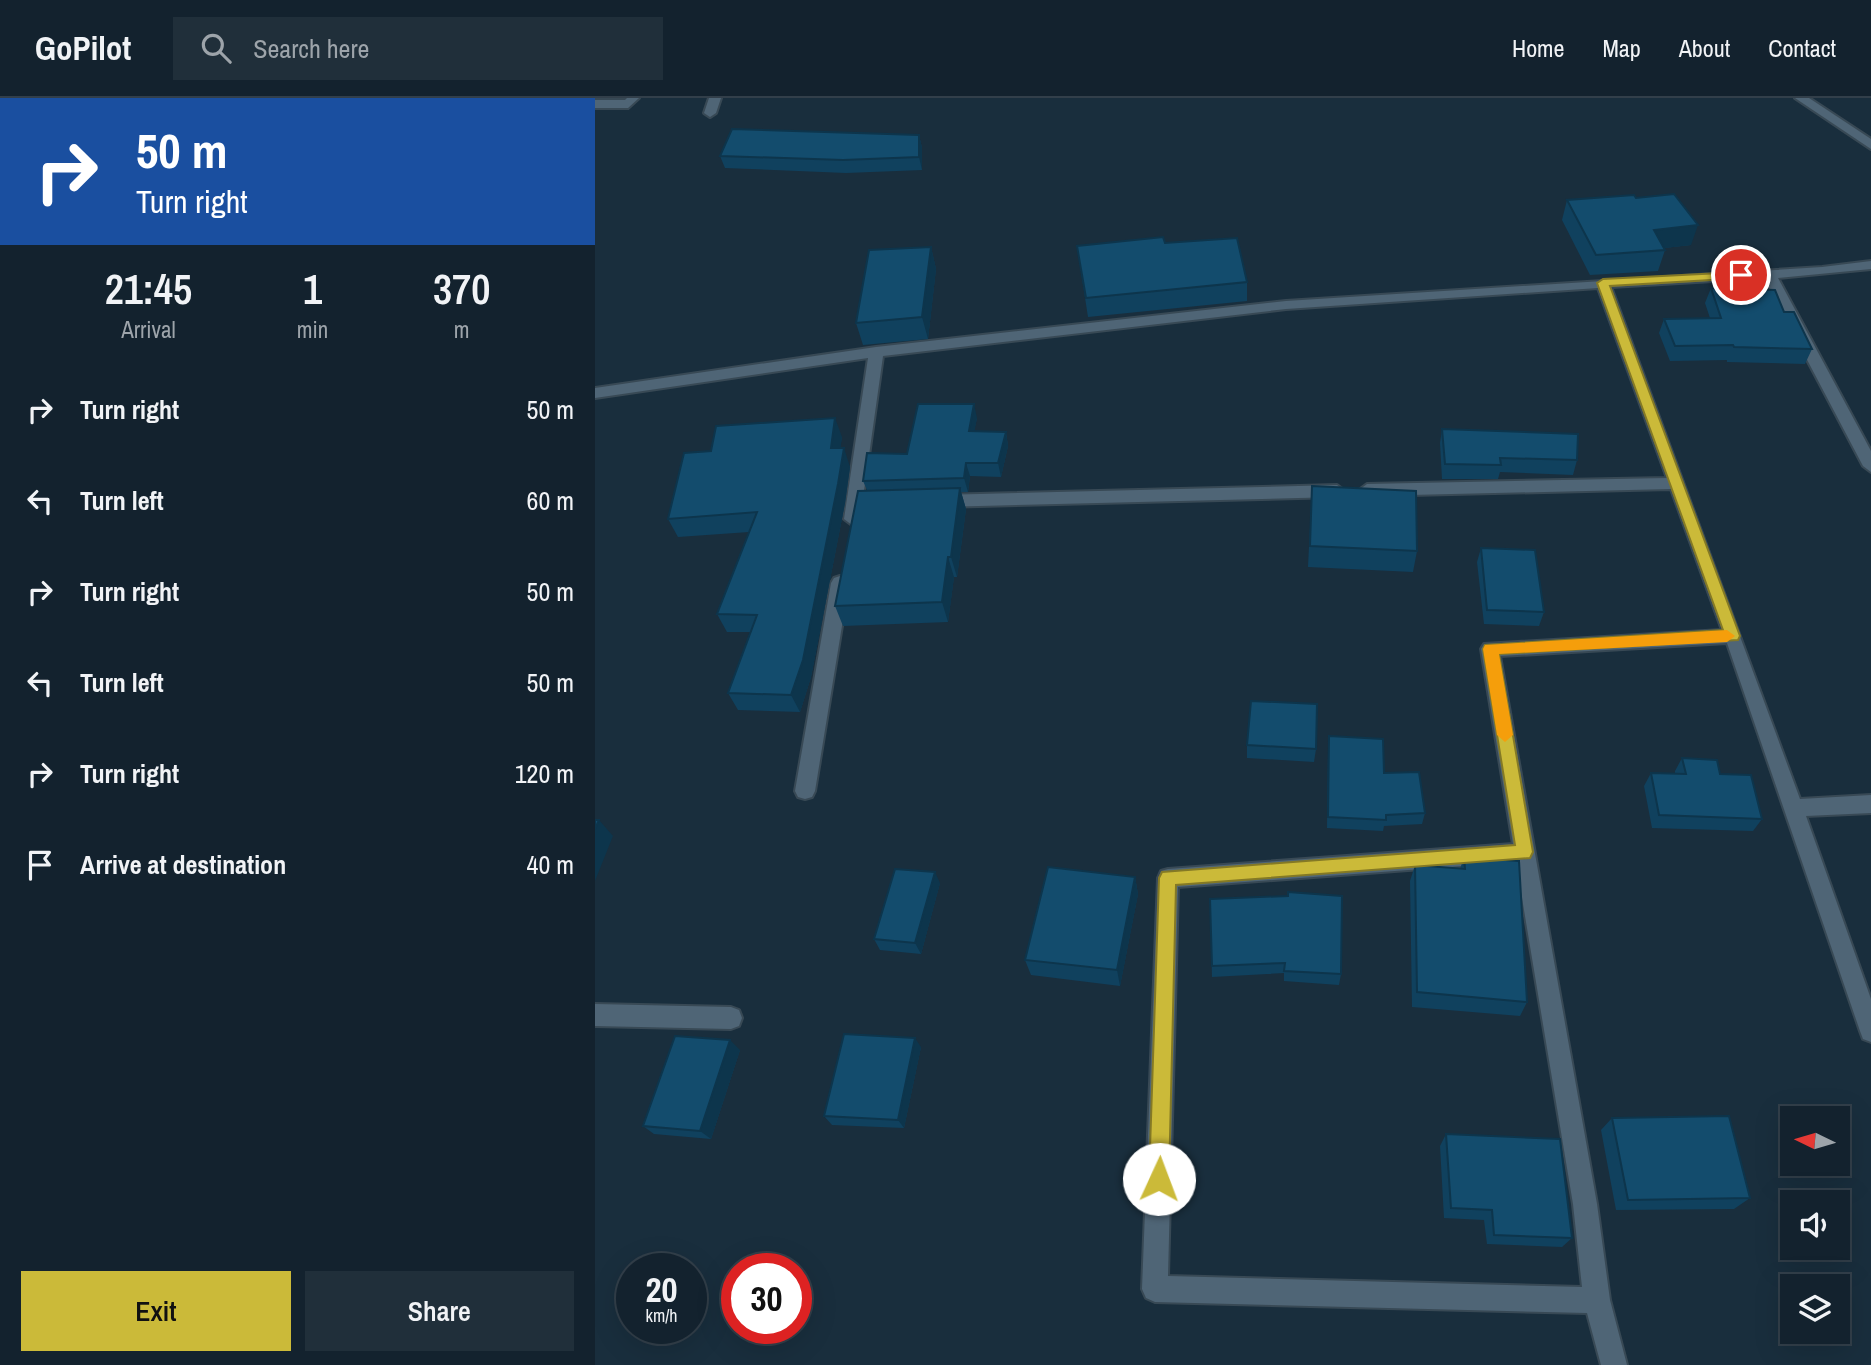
<!DOCTYPE html>
<html lang="en">
<head>
<meta charset="utf-8">
<style>
  :root { --surface:#13222e; --page:#202f3a; --text:#f1f3f6; --muted:#9da4aa; --line:#323f4a; --accent:#cbba39 }
  body { margin:0; font-family:"Archivo Narrow",sans-serif; background:var(--page); color:var(--text); height:100vh; display:flex; flex-direction:column; font-size:26px; white-space:nowrap }
  * { box-sizing:border-box; margin:0 }
  p { font-size:23px; color:var(--muted) }
  .icon { flex:none; width:38px; height:38px; fill:none; stroke:currentColor; stroke-width:2; stroke-linecap:round; stroke-linejoin:round }
  .map { position:relative; flex:1; overflow:hidden }
  .panel { display:flex; flex-direction:column; background:var(--surface); width:595px }
  .panel>* { flex:none }
  .top-card { background:#1a4fa0; color:#fff; overflow:hidden }
  .needle { width:46px; rotate:275deg }
  .controls { position:absolute; left:1185px; top:1008px; display:grid; gap:14px }
  .controls a { display:grid; place-items:center; width:70px; height:70px; border-radius:0px; background:var(--surface); box-shadow:0 7px 28px #0002,0 0 0 2px var(--line); font-size:35px }
  .speed { position:absolute; left:21px; top:1155px; display:flex; gap:14px; font-size:35px; font-weight:700; text-align:center }
  .speed>* { display:grid; place-content:center; width:91px; height:91px; border-radius:50%; background:var(--surface); box-shadow:0 7px 28px #0002,0 0 0 2px var(--line); line-height:1 }
  .speed small { font-size:18px; font-weight:400 }
  .speed .limit { border:10px solid #d22; background:#fff; color:#111 }
  .pin { position:absolute; display:grid; place-items:center; width:60px; height:60px; color:#fff; margin:-30px; border:4px solid #fff; border-radius:50%; box-shadow:0 2px 7px #0007 }
  .me { position:absolute; width:77px; margin:-38px; rotate:2deg; stroke-linejoin:round; filter:drop-shadow(0 0 5px #0008) }
  .turn { display:flex; align-items:center; gap:24px; height:147px; padding:0 21px; font-size:32px }
  .turn .icon { width:91px; height:91px; stroke-width:2.5 }
  .turn b { display:block; font-size:49px; line-height:60px }
  .eta { display:flex; justify-content:space-evenly; align-items:center; height:119px; text-align:center }
  .eta b { font-size:42px; font-weight:600; line-height:49px }
  .primary-button { display:flex; gap:14px; margin-top:auto; padding:14px 21px }
  .primary-button a { flex:1; height:80px; border-radius:0px; background:var(--accent); color:#111; font-size:28px; font-weight:600; line-height:80px; text-align:center }
  .primary-button a+a { background:var(--page); color:var(--text) }
  ul { padding:0; list-style:none }
  li { display:flex; align-items:center; gap:21px; height:91px; padding:0 21px }
  li div { flex:1 }
  li b { display:block; font-size:26px }
  li em { font-style:normal }
  header { display:flex; align-items:center; gap:42px; box-sizing:border-box; height:98px; padding:0 35px; background:var(--surface); border-bottom:2px solid var(--line) }
  header strong { font-size:33px }
  nav { display:flex; gap:38px; margin-inline-start:auto; font-size:24px }
  .search { width:490px; height:63px; background:var(--page); display:flex; align-items:center; gap:18px; box-sizing:border-box; padding:0 24px; border-radius:0px; color:var(--muted); font-size:26px }
  main { display:flex; flex:1; min-height:0 }
  .map>svg:first-child { display:block }
  .lines { fill:none; stroke-linecap:round; stroke-linejoin:round }
  .minor-casing { stroke:#384955; stroke-width:4 }
  .secondary-casing { stroke:#384955; stroke-width:4 }
  .minor { fill:#4f6576; fill-rule:evenodd }
  .secondary { fill:#4f6576; fill-rule:evenodd }
  .wall { fill:#10415e }
  .shaded-wall { fill:#0d354c }
  .building { fill:#134c6d; stroke:#0d354c; stroke-width:2 }
  .route { fill:#cbba39; stroke:#847925; stroke-width:2 }
  .slow { fill:#f59e0b }
</style>
</head>
<body>
<header>
<strong>GoPilot</strong>
<div class="search"><svg class="icon" aria-label="search" viewBox="0 0 24 24"><circle cx="10" cy="10" r="6"/><path d="M15 15l6 6"/></svg>Search here</div>
<nav><a>Home</a><a>Map</a><a>About</a><a>Contact</a></nav>
</header>
<main>
<section class="panel">
<div class="top-card">
<div class="turn"><svg class="icon" aria-label="right" viewBox="0 0 24 24"><path d="M7 20v-9h11M14 6l5 5-5 5"/></svg><div><b>50 m</b>Turn right</div></div>
</div>
<div class="eta">
<div><b>21:45</b><p>Arrival</p></div>
<div><b>1</b><p>min</p></div>
<div><b>370</b><p>m</p></div>
</div>
<ul>
<li><svg class="icon" aria-label="right" viewBox="0 0 24 24"><path d="M7 20v-9h11M14 6l5 5-5 5"/></svg><div><b>Turn right</b></div><em>50 m</em></li>
<li><svg class="icon" aria-label="left" viewBox="0 0 24 24"><path d="M17 20v-9H6M10 6l-5 5 5 5"/></svg><div><b>Turn left</b></div><em>60 m</em></li>
<li><svg class="icon" aria-label="right" viewBox="0 0 24 24"><path d="M7 20v-9h11M14 6l5 5-5 5"/></svg><div><b>Turn right</b></div><em>50 m</em></li>
<li><svg class="icon" aria-label="left" viewBox="0 0 24 24"><path d="M17 20v-9H6M10 6l-5 5 5 5"/></svg><div><b>Turn left</b></div><em>50 m</em></li>
<li><svg class="icon" aria-label="right" viewBox="0 0 24 24"><path d="M7 20v-9h11M14 6l5 5-5 5"/></svg><div><b>Turn right</b></div><em>120 m</em></li>
<li><svg class="icon" aria-label="arrive" viewBox="0 0 24 24"><path d="M6 21V4h12l-3 4 3 4H6"/></svg><div><b>Arrive at destination</b></div><em>40 m</em></li>
</ul>
<div class="primary-button"><a>Exit</a><a>Share</a></div>
</section>
<div class="map">
<svg width="1276" height="1267" viewBox="0 0 1276 1267">
  <rect width="100%" height="100%" fill="#192e3d"/>
  <g class="lines">
    <defs>
      <path id="minor" d="M32,0H44L33,10H0V2H30Z
        M114,0H126L121,15L115,19L109,15Z
        M1276,163V171L1183,180L1276,353V374L1268,368L1169,180L1016,189L1205,701L1276,697V715L1211,718L1276,901V944L1268,941L1265,933L1132,545L905,558L1002,1106L1015,1202L1032,1267H1006L992,1215L560,1204L551,1200L547,1191L563,780L566,773L573,771L918,746L886,551L889,546L1127,532L1076,391L772,398L764,392L772,386L1072,380L1003,190L691,211L288,258L265,421L257,427L249,421L273,260L0,300V290L281,249L691,203L1227,169ZM921,764L978,1106L987,1189L573,1178L583,789Z
        M742,387L750,393L742,399L345,409L337,403L345,397Z
        M245,478L251,480L254,485L220,693L217,699L210,701L203,699L200,693L236,485L239,480Z
        M0,906L136,909L144,912L147,920L144,928L136,931L0,928Z"/>
      <path id="secondary" d="M1200,0H1214L1276,41V51Z"/>
    </defs>
    <!-- minor casing -->
    <use href="#minor" class="minor-casing"/>
    <!-- secondary casing -->
    <use href="#secondary" class="secondary-casing"/>
    <!-- minor -->
    <use href="#minor" class="minor"/>
    <!-- secondary -->
    <use href="#secondary" class="secondary"/>
  </g>
  <!-- wall -->
  <path class="wall" d="M324,37L327,50V72L251,75L130,70L125,58Z
    M1041,100L1096,147L1069,150L1070,152L1063,173L995,177L967,122L972,102Z
    M570,145L652,184V203L493,219L482,148Z
    M336,149L341,171L333,241L268,247L261,225Z
    M1116,190L1189,214L1217,251L1210,266L1132,264V262L1075,263L1064,235L1069,221L1115,220L1110,205Z
    M382,320L379,333L411,334L413,348L406,379L375,378L373,394H366L371,411L362,479H359L353,524L248,528L240,508L272,392L268,383L312,356Z
    M847,331L982,362L978,377L905,374L903,381H847L845,345Z
    M247,339L245,350L255,369L250,405L216,579L205,614L143,612L133,595L155,534H132L122,516L154,434L83,439L73,421L116,353Z
    M717,388L822,453L818,474L713,469Z
    M886,450L949,514L944,528L889,526L882,464Z
    M734,638L789,675L830,715L827,726L789,728L788,733L732,730L733,650Z
    M652,647L721,651L719,664L652,660Z
    M1087,660L1125,676L1167,721L1158,733L1057,730L1049,688L1056,675L1080,676V673Z
    M869,759L932,904L925,918L817,909L815,783L820,767L865,771Z
    M540,779L543,796L525,888L436,877L430,862Z
    M345,785L326,856L285,852L279,841Z
    M615,801L746,876L744,887L689,883V875L617,879Z
    M326,949L309,1030L237,1027L229,1018Z
    M145,952L116,1041L59,1036L48,1028Z
    M1017,1020L1155,1100L1139,1111L1021,1112L1006,1032Z
    M851,1036L977,1140L967,1149L892,1146L889,1122L849,1120L845,1048Z"/>
  <!-- shaded-wall -->
  <path class="shaded-wall" d="M324,37L327,50V72L324,59Z
    M1103,127L1096,147L1052,152L1059,132Z
    M336,149L341,171L333,241L327,219Z
    M379,306L382,320L377,347L374,333Z
    M240,320L247,339L243,369L236,350Z
    M411,334L413,348L406,379L403,365Z
    M249,350L255,369L250,405L216,579L205,614L196,597Z
    M371,365L375,378L373,394L369,380Z
    M365,390L371,411L362,479L356,459Z
    M353,459L359,479L353,524L347,504Z
    M4,722L18,738L0,783V731Z
    M340,774L345,785L326,856L320,845Z
    M540,779L543,796L525,888L522,872Z
    M320,940L326,949L309,1030L303,1022Z
    M135,942L145,952L116,1041L105,1033Z"/>
  <!-- building -->
  <path class="building" d="M137,31L324,37V59L248,62L125,58Z
    M1079,96L1103,127L1059,132L1070,152L1001,157L972,102L1039,97L1041,100Z
    M568,139L570,145L642,140L652,184L491,200L482,148Z
    M336,149L327,219L261,225L274,152Z
    M1116,190L1180,192L1189,214H1199L1217,251L1139,249L1138,247L1080,248L1069,221L1126,220Z
    M323,306H379L374,333L411,334L403,365H371L369,380L268,383L272,355L312,356Z
    M240,320L236,350H249L243,386L208,562L196,597L133,595L162,517L122,516L162,414L73,421L89,355L116,353L121,328Z
    M847,331L983,336L982,362L905,360L906,367L850,366Z
    M717,388L821,393L822,453L715,448Z
    M365,390L356,459H353L347,504L240,508L263,393Z
    M886,450L940,452L949,514L892,512Z
    M656,603L722,606L721,651L652,647Z
    M734,638L788,641L789,675L824,674L830,715L791,717V722L733,719Z
    M1087,660L1122,662L1125,676L1156,677L1167,721L1064,717L1056,675L1091,676Z
    M0,722H4L0,731Z
    M869,759L924,763L932,904L822,894L820,767L870,771Z
    M453,769L540,779L522,872L430,862Z
    M300,771L340,774L320,845L279,841Z
    M693,794L747,798L746,876L689,873L690,865L617,868L615,801L693,798Z
    M249,936L320,940L303,1022L229,1018Z
    M80,938L135,942L105,1033L48,1028Z
    M1134,1018L1155,1100L1033,1102L1017,1020Z
    M851,1036L965,1041L977,1140L899,1137L897,1112L856,1110Z"/>
  <!-- route -->
  <path class="route" d="M1146,174L1150,175V180L1015,188L1145,538L1143,542L904,556L938,754L935,760L581,787L574,1081L571,1088L564,1091L557,1088L554,1081L564,780L567,774L920,747L888,551L890,547L1128,532L1002,185L1008,181Z"/>
  <!-- slow -->
  <path class="slow" d="M1132,532L1140,538L1132,544L904,556L918,637L910,644L902,637L888,551L890,547Z"/>
</svg>
<div class="controls">
<a><svg class="needle" viewBox="-14 -14 28 28"><path d="M0-13l5 13h-10z" fill="#e53935"/><path d="M0 13l5-13h-10z" fill="#9da4aa"/></svg></a>
<a><svg class="icon" aria-label="sound" viewBox="0 0 24 24"><path d="M4 9h4l5-4v14l-5-4H4zM17 9q2 3 0 6"/></svg></a>
<a><svg class="icon" aria-label="layers" viewBox="0 0 24 24"><path d="M12 4l9 5-9 5-9-5zM3 14l9 5 9-5"/></svg></a>
</div>
<div class="speed"><div>20<small>km/h</small></div><div class="limit">30</div></div>
<div class="pin" style="left:1146px;top:177px;background:#d93025"><svg class="icon" aria-label="arrive" viewBox="0 0 24 24"><path d="M6 21V4h12l-3 4 3 4H6"/></svg></div>
<svg class="me" style="left:564px;top:1081px" viewBox="-20 -20 40 40"><circle r="19" fill="#fff"/><path d="M0-13L10 11 0 6-10 11z" fill="#cbba39"/></svg>
</div>
</main>
</body>
</html>
